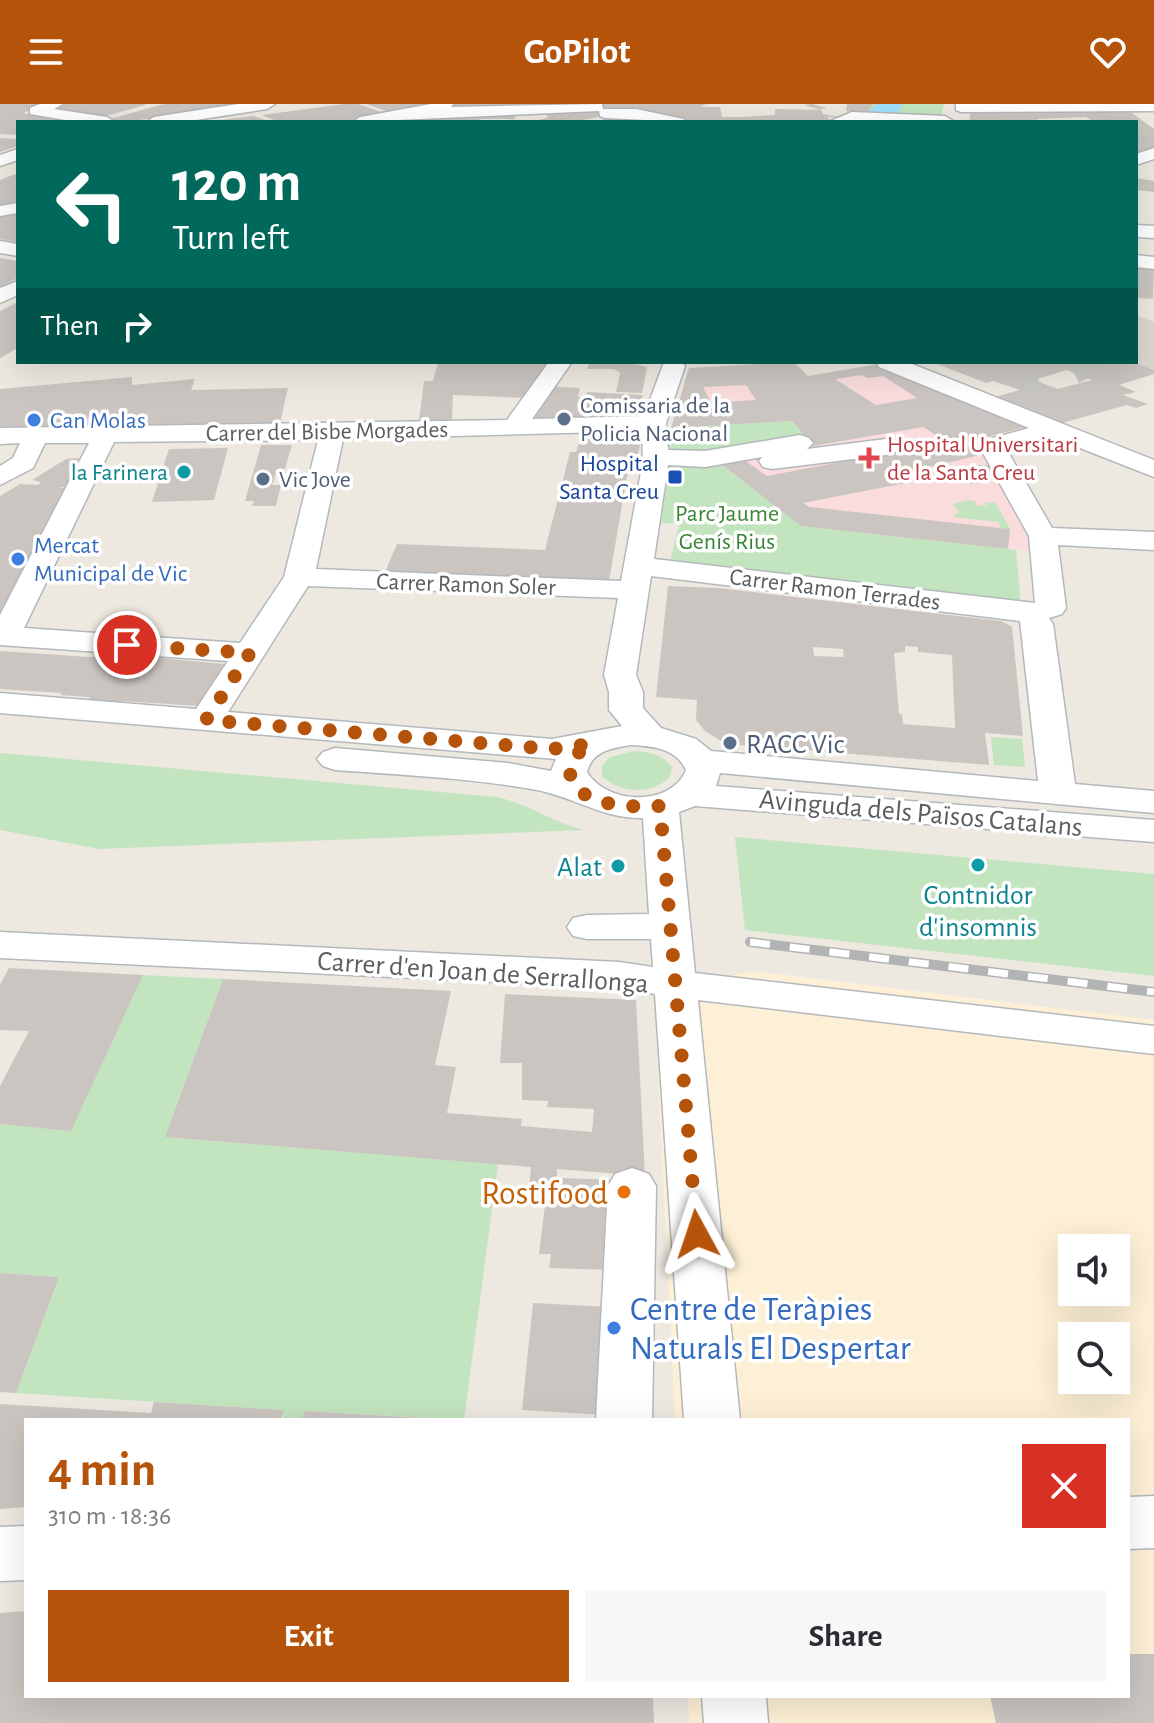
<!DOCTYPE html>
<html lang="en">
<head>
<meta charset="utf-8">
<style>
  :root { --surface:#fff; --page:#f7f7f7; --text:#2b2b33; --muted:#7c7c81; --accent:#b45309 }
  body { margin:0; font-family:"Alegreya Sans",sans-serif; background:var(--page); color:var(--text); height:100vh; display:flex; flex-direction:column; font-size:30px; white-space:nowrap }
  * { box-sizing:border-box; margin:0 }
  p { font-size:26px; color:var(--muted) }
  .icon { flex:none; width:44px; height:44px; fill:none; stroke:currentColor; stroke-width:2; stroke-linecap:round; stroke-linejoin:round }
  .map { position:relative; flex:1; overflow:hidden }
  .details { position:absolute; left:24px; top:1314px; width:1106px; height:280px; display:flex; flex-direction:column; background:var(--surface); border-radius:0px; box-shadow:0 8px 32px #0002 }
  .details>* { flex:none }
  .top-card { position:absolute; left:16px; top:16px; width:1122px; height:244px; border-radius:0px; box-shadow:0 8px 32px #0002; background:#00695c; color:#fff; overflow:hidden }
  .tools { position:absolute; left:1058px; top:1130px; display:grid; gap:16px }
  .tools a { display:grid; place-items:center; width:72px; height:72px; border-radius:0px; background:var(--surface); box-shadow:0 8px 32px #0002; font-size:40px }
  .pin { position:absolute; display:grid; place-items:center; width:68px; height:68px; color:#fff; margin:-34px; border:4px solid #fff; border-radius:50%; box-shadow:0 2px 8px #0007 }
  .me { position:absolute; width:88px; margin:-44px; rotate:355deg; stroke-linejoin:round; filter:drop-shadow(0 0 6px #0008) }
  .turn { display:flex; align-items:center; gap:28px; height:168px; padding:0 24px; font-size:36px }
  .turn .icon { width:104px; height:104px; stroke-width:2.5 }
  .turn b { display:block; font-size:56px; line-height:68px }
  .then { display:flex; align-items:center; height:76px; padding:0 24px; background:#0003; gap:16px; font-size:30px }
  .round { display:grid; place-items:center; flex:none; width:84px; height:84px; border-radius:0px; background:var(--page) }
  .head { display:flex; align-items:center; justify-content:space-between; height:136px; padding:0 24px }
  h1 { font-size:48px; font-weight:600; line-height:60px; color:var(--accent) }
  .cta { display:flex; gap:16px; margin-top:auto; padding:16px 24px }
  .cta a { flex:1; height:92px; border-radius:0px; background:var(--accent); color:#fff; font-size:32px; font-weight:600; line-height:92px; text-align:center }
  .cta a+a { background:var(--page); color:var(--text) }
  header { display:flex; justify-content:space-between; align-items:center; height:104px; padding:0 24px; background:var(--accent); color:#fff; font-size:36px; font-weight:600 }
  .map>svg:first-child { display:block }
  .commercial { fill:#fdf0d6; fill-rule:evenodd }
  .education { fill:#ddd8cf }
  .medical { fill:#fadcdd }
  .green { fill:#c2e4be }
  .lines { fill:none; stroke-linecap:round; stroke-linejoin:round }
  .river { fill:#a0dffe; fill-rule:evenodd }
  .building { fill:#cac5c1; fill-rule:evenodd }
  .minor-tunnel { stroke:#c8c6c1; stroke-width:22; stroke-dasharray:22 11; stroke-linecap:butt }
  .minor-casing { stroke:#b4b8bc; stroke-width:3 }
  .minor { fill:#fff; fill-rule:evenodd }
  .rail-casing { stroke:#b2b3b3; stroke-width:10 }
  .rail { stroke:#fff; stroke-width:7; stroke-dasharray:20; stroke-linecap:butt }
  .route { stroke:#b45309; stroke-width:14; stroke-dasharray:0 25.2 }
  .service-dot { fill:#5c6f8a; stroke:#fff; stroke-width:3 }
  .shop-dot { fill:#3f7fe0; stroke:#fff; stroke-width:3 }
  .health-dot { fill:#e0444e; stroke:#fff; stroke-width:3 }
  .culture-dot { fill:#0f9aa8; stroke:#fff; stroke-width:3 }
  .transit-dot { fill:#1a4fb4; stroke:#fff; stroke-width:3 }
  .food-dot { fill:#e8710a; stroke:#fff; stroke-width:3 }
  .labels { text-anchor:middle; stroke-width:7; stroke-linejoin:round; paint-order:stroke }
  .far-service-label { font-size:24px; fill:#4e5e75; stroke:#fff; text-anchor:start }
  .far-shop-label { font-size:24px; fill:#366cbe; stroke:#fff; text-anchor:start }
  .far-street-label { font-size:24px; fill:#5a5e62; stroke:#fff }
  .far-health-label { font-size:24px; fill:#be3a42; stroke:#fff; text-anchor:start }
  .far-transit-label { font-size:24px; fill:#164399; stroke:#fff; text-anchor:end }
  .far-culture-label { font-size:24px; fill:#0d838f; stroke:#fff; text-anchor:end }
  .far-park-label { font-size:24px; fill:#3a8536; stroke:#fff }
  .service-label { font-size:28px; fill:#4e5e75; stroke:#fff; text-anchor:start }
  .street-label { font-size:28px; fill:#5a5e62; stroke:#fff }
  .culture-label { font-size:28px; fill:#0d838f; stroke:#fff; text-anchor:end }
  .near-food-label { font-size:34px; fill:#c56008; stroke:#fff; text-anchor:end }
  .near-shop-label { font-size:34px; fill:#366cbe; stroke:#fff; text-anchor:start }
</style>
</head>
<body>
<header><svg class="icon" aria-label="menu" viewBox="0 0 24 24"><path d="M4 6h16M4 12h16M4 18h16"/></svg>GoPilot<svg class="icon" aria-label="heart" viewBox="0 0 24 24"><path d="M12 20l-8-8c-3-5 5-10 8-4 3-6 11-1 8 4z"/></svg></header>
<div class="map">
<svg width="1154" height="1619" viewBox="0 0 1154 1619">
  <rect width="100%" height="100%" fill="#ede9e1"/>
  <!-- commercial -->
  <path class="commercial" d="M753,867L1154,916V1619H689L688,1592H1128V1316H675L654,887ZM1072,1144H1116V1188H1072ZM1072,1232H1116V1276H1072Z"/>
  <!-- education -->
  <path class="education" d="M1139,212L1154,218V266L1134,258L1136,213Z"/>
  <!-- medical -->
  <path class="medical" d="M794,258L808,272L885,259L1037,320L966,339L985,350L1038,448L801,422L720,359L792,317L671,324L689,264Z"/>
  <!-- green -->
  <path class="green" d="M873,0H944L940,18L854,16Z
    M792,317L813,342L721,360L802,422L1016,446L1021,502L669,462L679,420L661,419L669,365L663,324Z
    M969,396L977,398L974,401L987,402L984,399L995,398L1010,425L1000,424L999,418L953,413L959,408L953,400Z
    M991,633L1022,635L1025,663L994,661Z
    M635,647C649,648 663,650 672,663L670,673C652,691 620,690 602,672V662L610,653Z
    M0,649L497,693C528,700 554,719 584,726L99,745L0,726Z
    M735,733L1154,770V872L745,826Z
    M143,871L223,875L165,1033L498,1060L464,1316L304,1307L302,1316H283V1306L16,1289L59,1173L0,1169V1020L71,1026Z"/>
  <g class="lines">
    <!-- river -->
    <path class="river" d="M878,0H902L895,14L897,18L865,16L862,11Z"/>
  </g>
  <!-- building -->
  <path class="building" d="M0,0H47L23,9L76,18H18V31L0,30Z
    M62,0H145V1L103,13L48,5Z
    M164,0H238V2L125,18L110,15Z
    M344,0H358L393,12L348,18H279L262,11Z
    M366,0H441L397,11Z
    M449,0H516V2L432,7Z
    M596,0H706L701,3H720L722,13H741L775,11V5L821,6L804,1L812,0L827,4L821,5L823,10L840,13H828L830,18L676,17L678,12L610,8Z
    M847,0H873L866,10L846,7Z
    M524,3L599,6L598,13L574,18H528L547,14L548,8L522,7L526,12L515,11V15H480L479,18H399L397,13Z
    M971,4H1125L1154,25V43L1136,50V18H1094L1086,13L1037,15L1038,18H969Z
    M607,10L671,16V18H601Z
    M253,12L272,18H222V16Z
    M0,34L18,35V42L0,48Z
    M18,69V103L0,104V76Z
    M1136,74L1154,77V88L1136,86Z
    M18,106V138L0,135V108Z
    M0,154L18,157V174L0,183Z
    M1136,159L1154,160L1153,195L1136,194Z
    M18,198V244L0,254V207Z
    M438,258H555L528,294L453,291L452,317H419L424,277H433Z
    M590,258H628L647,263L642,289L616,288L620,269L614,265H587Z
    M794,258L808,272L885,259L1037,320L965,339L985,350L899,370L911,378L803,399L809,403L1010,425L1008,445L801,422L720,359L743,355L767,372L947,338L923,323L813,342L792,317L671,324L689,264ZM862,271L867,274L883,272L917,294L876,301L835,275ZM746,281L756,296L711,299L703,283Z
    M932,258H1134L1154,266V270L1119,281L1136,288L1123,291L1148,300L1136,304L1127,301L1055,321L988,295L1020,286L993,277L986,279ZM1067,266L1092,276L1058,285L1034,276Z
    M132,273V281L195,275L191,286L288,284L280,319L0,324V285Z
    M549,282L580,284L578,293H585L587,288L643,291L637,310L597,308L596,314L528,315Z
    M583,328L643,330L638,350L631,349L609,477L385,468L397,440L545,446L570,348H576Z
    M261,341H292L284,368L276,369L272,381H281L276,402H252L254,397H245Z
    M228,344L214,396L152,398L160,373H144L148,363H163L169,345Z
    M77,354L85,356L75,381L58,384H73L0,521V392L20,380L38,381L41,378L32,376L66,355Z
    M978,361H991L998,372H977L970,368H982Z
    M961,369L971,375H980L983,379L966,380L951,370Z
    M668,482L718,484L1001,517L1012,523L1023,632L985,629L989,661L740,641L721,637L705,627L696,616L697,596L656,593ZM905,542L918,543V548L952,551L955,624L903,620L902,610H899L894,549L905,548ZM813,543L843,545L844,553L814,552Z
    M0,547L89,553L127,551L224,560L199,602L123,597L114,599L92,598L89,593L60,591L62,589L0,585Z
    M9,864L143,871L71,1027L0,1020V982L29,927L0,926V881Z
    M223,875L451,887L435,961L456,963L447,1009L522,1015L521,1022L592,1028L594,1005L547,1003L548,997L522,996V959H500L505,890L636,896L645,1072L557,1065V1074L620,1076L614,1166L549,1164L551,1150H539L547,1085L529,1084L531,1063L165,1033Z
    M0,1169L59,1173L16,1289L0,1288Z
    M533,1199L610,1203L604,1311L522,1306Z
    M154,1298L284,1306L281,1316H26V1403L0,1405V1300L151,1309Z
    M304,1307L424,1314V1316H302Z
    M26,1507V1592H653L654,1619H0V1509Z
    M1128,1550H1154V1619H996L990,1592H1128Z"/>
  <g class="lines">
    <!-- minor-tunnel -->
    <path class="minor-tunnel" d="M1074,269L1095,258
      M1018,285L1040,278"/>
    <defs>
      <path id="minor" d="M40,0H63L54,5L107,13L115,18H77L30,10V4Z
        M238,0H275L267,5L183,18H146L154,13Z
        M431,0H453L451,3L602,0L603,5H636L684,15L686,18L605,14L600,12L599,7L352,18L360,13Z
        M956,0H1154V7L961,8L956,6Z
        M852,8L945,12L953,17L828,18Z
        M1154,44V55L1136,61V50Z
        M18,45V56L0,62V51Z
        M18,99V109L0,112V102Z
        M1136,121L1154,122V134L1136,133Z
        M0,137L18,140V152L0,149Z
        M1136,151L1154,153V165L1136,163Z
        M18,177V191L0,199V184Z
        M549,258H572L532,315L644,312L664,258H682L685,262L666,319L668,346L705,347L800,331L809,334L813,339L807,345L886,335L895,338L899,343L895,348L886,351L772,365L763,363L759,357L762,353L705,363L668,361L654,455L1035,499L1029,432L979,342L983,337L1029,324L879,263L876,258H907L1154,356V373L1052,333L1007,346L1052,424L1154,428V446L1058,441L1066,504L1062,510L1049,514L1053,520L1075,680L1154,687V709L720,669L716,682L1154,716V738L695,702L679,708L695,869L1154,922V950L698,896L740,1316H684L655,890L619,884L0,854V828L619,858L653,863L651,835H587L573,832L567,823L573,814L587,811L649,810L643,714C603,715 574,693 537,686C471,674 402,671 335,666L323,662L317,655L323,648L335,644L508,659L551,667L556,655L0,609V589L196,605L228,557L0,541V511L89,339H45L33,364L0,381V362L13,354L20,339L0,340V324L507,316ZM642,327L643,357L621,477L316,465L343,335ZM318,336L284,473L240,539L24,524L114,338ZM651,472L1020,517L1038,677L711,647L696,635L661,624L643,604V588L636,571ZM308,482L618,494L604,571L609,588V606L622,622L552,635L228,608ZM631,641C652,642 676,644 686,666C671,703 607,701 587,668C592,647 612,644 631,641Z
        M632,1064L649,1070L656,1082L652,1316H596L608,1082L615,1070Z
        M1154,1392V1444L1128,1445V1393Z
        M26,1422V1476L0,1477V1423Z
        M702,1592H766L768,1619H704Z"/>
    </defs>
    <!-- minor casing -->
    <use href="#minor" class="minor-casing"/>
    <!-- minor -->
    <use href="#minor" class="minor"/>
    <defs>
      <path id="rail" d="M750,838L1154,888"/>
    </defs>
    <!-- rail casing -->
    <use href="#rail" class="rail-casing"/>
    <!-- rail -->
    <use href="#rail" class="rail"/>
  </g>
  <g class="lines">
    <!-- route -->
    <path class="route" d="M127,541L250,549L206,616L552,645L591,640L581,646L570,660C565,703 632,704 660,702L697,1130"/>
  </g>
  <!-- markers -->
  <g class="service-dot">
    <circle cx="564" cy="315" r="8"/>
    <circle cx="263" cy="375" r="8"/>
    <circle cx="730" cy="639" r="8"/>
  </g>
  <g class="shop-dot">
    <circle cx="34" cy="316" r="8"/>
    <circle cx="18" cy="455" r="8"/>
    <circle cx="614" cy="1224" r="8"/>
  </g>
  <path class="health-dot" d="M865 342h8v8h8v8h-8v8h-8v-8h-8v-8h8z"/>
  <g class="culture-dot">
    <circle cx="184" cy="368" r="8"/>
    <circle cx="978" cy="761" r="8"/>
    <circle cx="618" cy="762" r="8"/>
  </g>
  <rect class="transit-dot" x="667" y="365" width="16" height="16" rx="4"/>
  <circle class="food-dot" cx="624" cy="1088" r="8"/>
  <g class="labels">
    <!-- far-service labels -->
    <g class="far-service-label">
      <text x="580" y="309">Comissaria de la<tspan x="580" dy="28">Policia Nacional</tspan></text>
      <text x="279" y="383">Vic Jove</text>
    </g>
    <!-- far-shop labels -->
    <g class="far-shop-label">
      <text x="50" y="324">Can Molas</text>
      <text x="34" y="449">Mercat<tspan x="34" dy="28">Municipal de Vic</tspan></text>
    </g>
    <!-- far-street labels -->
    <g class="far-street-label">
      <text transform="translate(327 327) rotate(-1)" y="8">Carrer del Bisbe Morgades</text>
      <text transform="translate(466 480) rotate(2)" y="8">Carrer Ramon Soler</text>
      <text transform="translate(835 485) rotate(7)" y="8">Carrer Ramon Terrades</text>
    </g>
    <!-- far-health labels -->
    <g class="far-health-label">
      <text x="887" y="348">Hospital Universitari<tspan x="887" dy="28">de la Santa Creu</tspan></text>
    </g>
    <!-- far-transit labels -->
    <g class="far-transit-label">
      <text x="659" y="367">Hospital<tspan x="659" dy="28">Santa Creu</tspan></text>
    </g>
    <!-- far-culture labels -->
    <g class="far-culture-label">
      <text x="168" y="376">la Farinera</text>
    </g>
    <!-- far-park labels -->
    <g class="far-park-label">
      <text x="727" y="417">Parc Jaume<tspan x="727" dy="28">Genís Rius</tspan></text>
    </g>
    <!-- service labels -->
    <g class="service-label">
      <text x="746" y="649">RACC Vic</text>
    </g>
    <!-- street labels -->
    <g class="street-label">
      <text transform="translate(921 708) rotate(5)" y="10">Avinguda dels Països Catalans</text>
      <text transform="translate(483 867) rotate(4)" y="10">Carrer d'en Joan de Serrallonga</text>
    </g>
    <!-- culture labels -->
    <g class="culture-label">
      <text x="602" y="772">Alat</text>
      <text x="978" y="800" text-anchor="middle">Contnidor<tspan x="978" dy="32">d'insomnis</tspan></text>
    </g>
    <!-- near-food labels -->
    <g class="near-food-label">
      <text x="608" y="1100">Rostifood</text>
    </g>
    <!-- near-shop labels -->
    <g class="near-shop-label">
      <text x="630" y="1216">Centre de Teràpies<tspan x="630" dy="39">Naturals El Despertar</tspan></text>
    </g>
  </g>
</svg>
<div class="tools">
<a><svg class="icon" aria-label="sound" viewBox="0 0 24 24"><path d="M4 9h4l5-4v14l-5-4H4zM17 9q2 3 0 6"/></svg></a>
<a><svg class="icon" aria-label="search" viewBox="0 0 24 24"><circle cx="10" cy="10" r="6"/><path d="M15 15l6 6"/></svg></a>
</div>
<div class="pin" style="left:127px;top:541px;background:#d93025"><svg class="icon" aria-label="arrive" viewBox="0 0 24 24"><path d="M6 21V4h12l-3 4 3 4H6"/></svg></div>
<svg class="me" style="left:697px;top:1130px" viewBox="-20 -20 40 40"><path d="M0-17L14 15 0 8-14 15z" fill="#b45309" stroke="#fff" stroke-width="4"/></svg>
<div class="top-card">
<div class="turn"><svg class="icon" aria-label="left" viewBox="0 0 24 24"><path d="M17 20v-9H6M10 6l-5 5 5 5"/></svg><div><b>120 m</b>Turn left</div></div>
<div class="then">Then<svg class="icon" aria-label="right" viewBox="0 0 24 24"><path d="M7 20v-9h11M14 6l5 5-5 5"/></svg></div>
</div>
<section class="details">
<div class="head"><div><h1>4 min</h1><p>310 m · 18:36</p></div><a class="round" style="background:#d93025;color:#fff"><svg class="icon" aria-label="close" viewBox="0 0 24 24"><path d="M6 6l12 12M18 6L6 18"/></svg></a></div>
<div class="cta"><a>Exit</a><a>Share</a></div>
</section>
</div>
</body>
</html>
